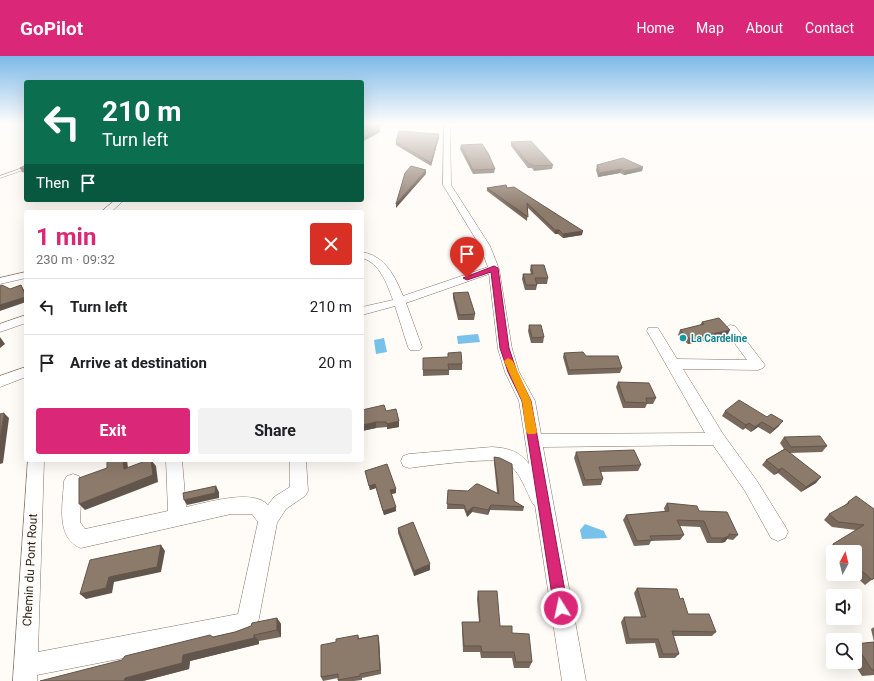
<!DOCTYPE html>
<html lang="en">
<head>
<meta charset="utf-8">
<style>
  :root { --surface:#fff; --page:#f2f2f2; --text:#202124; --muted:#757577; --line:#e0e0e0; --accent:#db2777 }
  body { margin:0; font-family:Roboto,sans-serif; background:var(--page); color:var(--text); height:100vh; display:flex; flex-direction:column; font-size:15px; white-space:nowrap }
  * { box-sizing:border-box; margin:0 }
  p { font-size:13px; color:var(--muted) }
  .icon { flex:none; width:22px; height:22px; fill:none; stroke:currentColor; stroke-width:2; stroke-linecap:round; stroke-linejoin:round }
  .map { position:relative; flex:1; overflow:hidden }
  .panel { position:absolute; left:24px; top:154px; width:340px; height:252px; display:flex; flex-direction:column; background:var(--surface); border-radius:4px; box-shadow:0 4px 16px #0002 }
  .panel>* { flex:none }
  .guide { position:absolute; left:24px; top:24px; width:340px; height:122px; border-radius:4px; box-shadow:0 4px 16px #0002; background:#0b6e4f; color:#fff; overflow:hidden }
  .needle { width:26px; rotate:7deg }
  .fabs { position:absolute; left:826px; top:489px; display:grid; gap:8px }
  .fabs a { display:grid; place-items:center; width:36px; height:36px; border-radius:4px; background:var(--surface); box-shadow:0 4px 16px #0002; font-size:20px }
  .pin { position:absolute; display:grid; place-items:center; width:34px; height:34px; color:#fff; margin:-41px -17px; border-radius:50% 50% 50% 0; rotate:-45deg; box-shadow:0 0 4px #0007 }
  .pin .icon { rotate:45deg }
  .me { position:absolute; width:44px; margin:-22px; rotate:350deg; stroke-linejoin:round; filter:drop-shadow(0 0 3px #0008) }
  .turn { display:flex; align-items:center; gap:14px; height:84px; padding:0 12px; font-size:18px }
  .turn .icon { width:52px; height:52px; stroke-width:2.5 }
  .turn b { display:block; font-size:28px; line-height:34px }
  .then { display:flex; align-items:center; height:38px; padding:0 12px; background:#0003; gap:8px; font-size:15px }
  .round { display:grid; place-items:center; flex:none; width:42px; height:42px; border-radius:4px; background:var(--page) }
  .overview { display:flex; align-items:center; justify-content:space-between; height:68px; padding:0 12px }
  h1 { font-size:24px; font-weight:700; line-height:30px; color:var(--accent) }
  .primary-button { display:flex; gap:8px; margin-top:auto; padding:8px 12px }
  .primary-button a { flex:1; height:46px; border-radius:4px; background:var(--accent); color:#fff; font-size:16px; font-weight:700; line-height:46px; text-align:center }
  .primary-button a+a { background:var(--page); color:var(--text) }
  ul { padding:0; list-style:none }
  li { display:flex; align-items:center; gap:12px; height:56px; padding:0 12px; border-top:1px solid var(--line) }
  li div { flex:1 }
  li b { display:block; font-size:15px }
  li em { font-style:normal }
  header { display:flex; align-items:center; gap:24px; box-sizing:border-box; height:56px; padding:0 20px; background:var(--accent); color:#fff }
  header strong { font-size:19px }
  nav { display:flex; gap:22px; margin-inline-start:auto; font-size:14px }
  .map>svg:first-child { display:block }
  .water { fill:#77c1eb }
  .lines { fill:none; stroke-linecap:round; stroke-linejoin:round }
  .lane-casing { stroke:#867466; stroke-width:1 }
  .street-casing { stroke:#867466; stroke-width:1 }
  .path { stroke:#ada8a3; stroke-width:1.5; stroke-dasharray:2 1; stroke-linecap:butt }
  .lane { fill:#fff; fill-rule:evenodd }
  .street { fill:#fff; fill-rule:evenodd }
  .wall { fill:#78695c }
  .shaded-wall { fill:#62554b }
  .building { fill:#8c7a6b; stroke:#62554b }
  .route { fill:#db2777; stroke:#8e194d }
  .slow { fill:#f59e0b }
  .culture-dot { fill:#0f9aa8; stroke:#fffbf7; stroke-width:1.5 }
  .labels { text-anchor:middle; stroke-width:3; stroke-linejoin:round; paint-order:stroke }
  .culture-label { font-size:10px; font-weight:bold; fill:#0d838f; stroke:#fffbf7; text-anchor:start }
  .near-street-label { font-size:12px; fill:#231c16; stroke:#fffbf7 }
</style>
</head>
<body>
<header>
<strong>GoPilot</strong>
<nav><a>Home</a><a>Map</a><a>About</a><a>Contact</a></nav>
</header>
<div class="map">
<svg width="874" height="625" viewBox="0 0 874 625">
  <rect width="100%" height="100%" fill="#fffbf7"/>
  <!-- water -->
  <path class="water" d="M478,278L480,286L458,288L457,280Z
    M384,282L387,296L376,298L374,284Z
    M585,468L604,475L607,482L582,483L580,474Z"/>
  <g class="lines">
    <defs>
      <path id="lane" d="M25,111H26V113L0,122V120Z"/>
      <path id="street" d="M444,67H450L451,129L490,190L499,213L512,293L519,316L535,345L541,378L705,377L647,275L648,272H658L677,303L747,304L724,273L730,269L735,270L765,309L763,312L758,314L683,313L723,378L757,425L785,470L788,476L785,482L778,485L771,482L745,435L713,389L543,391L586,625H562L535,449L533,448C526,435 520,415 507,407C495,400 426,410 409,412L403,410L401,405L403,400L409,398L492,391C508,392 519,395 529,408L519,345L505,316L498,293L489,218L406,247L422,291L420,294H410L408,291L395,250L362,259V251L393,244C387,228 380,207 362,202V196C385,200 395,220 403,240L488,211L480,190L443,129Z
        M115,144H124L111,156H101Z
        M26,216V222L0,228V222Z
        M26,259V267L0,276V268Z
        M26,311V321L0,331V320Z
        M28,404H44L38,596L238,558L258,466L252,458H231L81,492C55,482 63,447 64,425L67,420L73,418L79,420L82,425L80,466L85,473L168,455L166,404H182L186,451C206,447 253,432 268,449L274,441L290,431V404H306L308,435L305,440L286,453L277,467L258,567L255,575L247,578L37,619V625H13Z"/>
    </defs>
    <!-- lane casing -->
    <use href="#lane" class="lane-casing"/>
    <!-- street casing -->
    <use href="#street" class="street-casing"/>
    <!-- path -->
    <path class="path" d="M362,91L365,90"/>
    <!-- lane -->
    <use href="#lane" class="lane"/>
    <!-- street -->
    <use href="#street" class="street"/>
  </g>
  <!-- wall -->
  <path class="wall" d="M439,81L431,110L396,89V86Z
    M511,86L553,109L552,113L534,115L532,112H528L511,90Z
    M461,89L495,113L494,117L473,118L460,93Z
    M26,109V117L22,116L20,112Z
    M597,109L643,111L642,115L624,119L620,117L598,121L596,114Z
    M487,132H507L582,179L563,182L558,178H555L528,152L527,165L487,135Z
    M531,209L548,222L547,228H537V229L536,234H525L522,223L523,218H531L530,214Z
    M453,237L475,258L474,264H458L453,242Z
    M702,266L727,280L688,288L678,279L680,274L700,269Z
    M529,269L544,281L543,287H531L528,275Z
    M564,297L586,300L622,312L620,317L568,319L563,301Z
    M423,302L462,308V314H449V319L423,320Z
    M618,326L656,342L653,348H647L645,352H623L616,331Z
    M386,355L399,371L387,373V371L376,372L362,375Z
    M725,355L779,370L770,378L758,371L751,376L745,372L743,374L722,360Z
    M784,381L827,390L822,396L790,397L816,427L801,436L778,417L774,419L762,409L766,404L784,393L780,387Z
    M576,396L641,409L638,415L601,416L603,423L601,429L583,430L574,402Z
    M494,401L514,445L524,451L523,455L490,454L488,459L472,456L467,461L464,453H447L448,434L497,437L494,406Z
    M365,415L396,433V437L392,438L396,455L384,459L376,432L370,434Z
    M848,446L874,453V522L865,529L853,518H855V496H833V498L828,493L833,488L856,474L832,471L824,464L829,458L843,451Z
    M667,447L699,455L738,479L733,484L727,483L725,486L720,487H707L700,471L680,470L684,479L680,484L651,485L649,489L634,490L623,464L626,459L665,456L664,452Z
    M398,472L430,514L414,520L398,477Z
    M637,532L680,543L688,558L716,576L712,580H673L679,598L675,602H659L655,587L626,588L621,566L624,561H641L634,537Z
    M478,535L500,570L512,577L532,606L529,612H514L512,602H481L480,596H463L462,572V566H479L477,543Z
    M277,562L281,568V581L259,585V588L190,605L189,613L143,625L213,581L235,576Z
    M874,571V619L862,620L853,606H855V588L874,586L871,573Z
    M358,579L359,582L378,579L379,583L381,618L362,622V624L354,625H338V622L323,625L321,621L336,586Z"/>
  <!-- shaded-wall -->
  <path class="shaded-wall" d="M381,67H385L374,76V72Z
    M380,73V76L362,86V82Z
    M439,78V81L431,110V107Z
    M643,111L642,115L624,119L625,115Z
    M621,113L620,117L598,121L599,117Z
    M426,114V118L396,152V148Z
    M555,174H559L558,178H555Z
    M583,175L582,179L563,182V178Z
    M21,229L24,234L26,239V246L0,255V249Z
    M730,274L727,280L688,288L690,283Z
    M0,281L5,288L0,292Z
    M4,357L9,362L3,407L0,408V384Z
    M399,365V371L387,373V368Z
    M783,365L779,370L770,378L774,373Z
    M376,366V372L362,375V369Z
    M762,366L758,371L751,376L755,371Z
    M749,367L745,372L743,374L746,369Z
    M123,404H127L129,420L124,413Z
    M151,404L156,410L158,426L85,454L79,448Z
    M782,412L778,417L774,419L779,414Z
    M821,421L816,427L801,436L806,431Z
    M375,428L376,432L370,434L369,430Z
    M216,430L219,436V442L187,449L184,444Z
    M396,433V437L391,438L390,434Z
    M491,449L490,454L488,459V454Z
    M396,451V455L384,459L383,455Z
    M473,451L472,456L467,461V456Z
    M729,480L725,486L720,487L724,482Z
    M161,489L165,495L161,516L114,526L112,537L86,543L80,538Z
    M430,508V514L414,520V515Z
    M277,562L281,568V581L277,574Z
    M254,579L259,585V588L190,605L189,613L143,625H124L125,622L183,599Z
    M378,579L379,583L381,618L380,614Z"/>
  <!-- building -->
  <path class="building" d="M362,67H381L374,72L380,73L362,82Z
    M399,75L439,78L431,107L396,86Z
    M531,85L553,109L534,110L532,108H529L511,86Z
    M482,88L488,97L495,113L473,114L461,89Z
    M623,102L643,111L625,115L621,113L599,117L597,109Z
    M26,109V113L20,112Z
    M411,110L426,114L396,148L405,117Z
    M506,129L507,132L514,131L583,175L563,178L559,174H555L527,147L528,161L487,132Z
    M531,209H544L548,222H535L537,229H526L523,218H533Z
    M2,229L10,233L21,229L26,241L0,249V230Z
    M468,236L475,258L459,259L453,237Z
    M719,262L730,274L690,283L680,274L704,268L702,266Z
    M529,269H541L544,281L532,282Z
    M461,296L462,308H448L449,314H423V302L448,301V297Z
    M583,296L586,300H618L622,312L569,314L564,297Z
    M618,326L649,327L656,342H646L647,347L625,346Z
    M739,344L767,361L771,358L783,365L774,373L762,366L755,371L749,367L746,369L725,355Z
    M384,349L386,355L396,353L399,365L387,368L386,366H376L362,369V354Z
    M4,357L0,384V358Z
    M820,380L827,390L791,391L784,381Z
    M785,393L821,421L806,431L782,412L779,414L766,404Z
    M634,394L641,409L599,411L603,423L585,424L576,396Z
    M494,401L500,402L512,408L514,445L524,451L491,449L488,454L473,451L467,456L464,449L447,448L448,434L468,435L476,428H478L499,438Z
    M107,404H123L124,413L148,404H151L153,419L79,448V422L107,412Z
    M387,408L396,433L390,434L396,451L383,455L375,428L369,430L365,415Z
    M216,430L215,437L184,444L183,437Z
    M856,440L874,453V522L872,524L855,509V496H843L833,488L864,469L838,466L829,458L849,447L848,446Z
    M667,447L697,450L699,455L727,456L738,479L729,478V480L724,482H711L704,465L677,464L684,479L650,480L652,484L637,485L626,459L669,455Z
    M413,466L430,508L414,515L398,472Z
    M161,489L157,511L109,521L106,532L80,538L90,504Z
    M637,532L677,533L680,543L683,542L688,558H709L716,576L672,575L679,598H663L658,583H629L624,561H646Z
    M478,535H497L500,570H512V577L529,578L532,606H516L514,596H482L481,590H464L462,566H480Z
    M277,562V574L254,579V582L183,599L182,607L125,622L124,625H40L122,604L125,600L210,579L213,581L235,576L251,570L252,567Z
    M358,579V583L378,579L380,614L360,618V620L338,624V618L321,621V589L336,586V583Z
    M874,586V614H872L855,588Z"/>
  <!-- sky -->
  <linearGradient id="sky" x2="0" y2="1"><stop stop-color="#7bb9e9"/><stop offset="0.44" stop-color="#fffdfb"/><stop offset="1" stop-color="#fffdfb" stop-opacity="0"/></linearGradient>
  <rect width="874" height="154" fill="url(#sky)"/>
  <!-- route -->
  <path class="route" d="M494,210L498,212L509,292L517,316L531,345L568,552L566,557L561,559L556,557L554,552L522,345L508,316L500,292L491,216L467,224L463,222Z"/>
  <!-- slow -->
  <path class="slow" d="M508,302L513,305L531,345L537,376L535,378H528L526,376L522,345L504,305Z"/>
  <!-- markers -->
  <circle class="culture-dot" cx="683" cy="282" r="4"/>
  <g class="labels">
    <!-- culture labels -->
    <g class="culture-label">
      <text x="691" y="286">La Cardeline</text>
    </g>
    <!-- near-street labels -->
    <g class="near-street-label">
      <text transform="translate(30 514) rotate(-87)" y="4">Chemin du Pont Rout</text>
    </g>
  </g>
</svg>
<div class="fabs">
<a><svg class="needle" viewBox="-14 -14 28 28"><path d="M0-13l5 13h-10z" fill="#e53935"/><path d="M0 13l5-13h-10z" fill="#757577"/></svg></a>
<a><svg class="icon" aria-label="sound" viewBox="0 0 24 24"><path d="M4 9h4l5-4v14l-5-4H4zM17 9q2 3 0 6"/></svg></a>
<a><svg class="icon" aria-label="search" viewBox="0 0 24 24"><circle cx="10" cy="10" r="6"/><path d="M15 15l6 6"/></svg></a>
</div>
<div class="pin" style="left:467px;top:222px;background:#d93025"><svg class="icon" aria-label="arrive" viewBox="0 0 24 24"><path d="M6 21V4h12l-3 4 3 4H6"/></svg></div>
<svg class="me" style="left:561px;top:552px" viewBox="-20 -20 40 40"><circle r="17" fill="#db2777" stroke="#fff" stroke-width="3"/><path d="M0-11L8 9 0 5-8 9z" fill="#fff"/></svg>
<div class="guide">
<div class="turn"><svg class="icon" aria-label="left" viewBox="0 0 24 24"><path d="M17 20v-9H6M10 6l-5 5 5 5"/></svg><div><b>210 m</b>Turn left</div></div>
<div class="then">Then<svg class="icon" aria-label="arrive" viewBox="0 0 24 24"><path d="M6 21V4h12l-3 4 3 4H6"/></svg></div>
</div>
<section class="panel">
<div class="overview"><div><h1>1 min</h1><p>230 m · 09:32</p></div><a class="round" style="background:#d93025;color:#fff"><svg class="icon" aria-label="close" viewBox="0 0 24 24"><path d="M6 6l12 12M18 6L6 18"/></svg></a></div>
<ul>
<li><svg class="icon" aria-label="left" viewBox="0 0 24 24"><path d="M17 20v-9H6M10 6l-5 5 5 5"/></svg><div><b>Turn left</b></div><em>210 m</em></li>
<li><svg class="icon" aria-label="arrive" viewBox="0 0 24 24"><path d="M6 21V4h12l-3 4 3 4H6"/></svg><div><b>Arrive at destination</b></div><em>20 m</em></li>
</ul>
<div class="primary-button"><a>Exit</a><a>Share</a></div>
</section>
</div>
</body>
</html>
